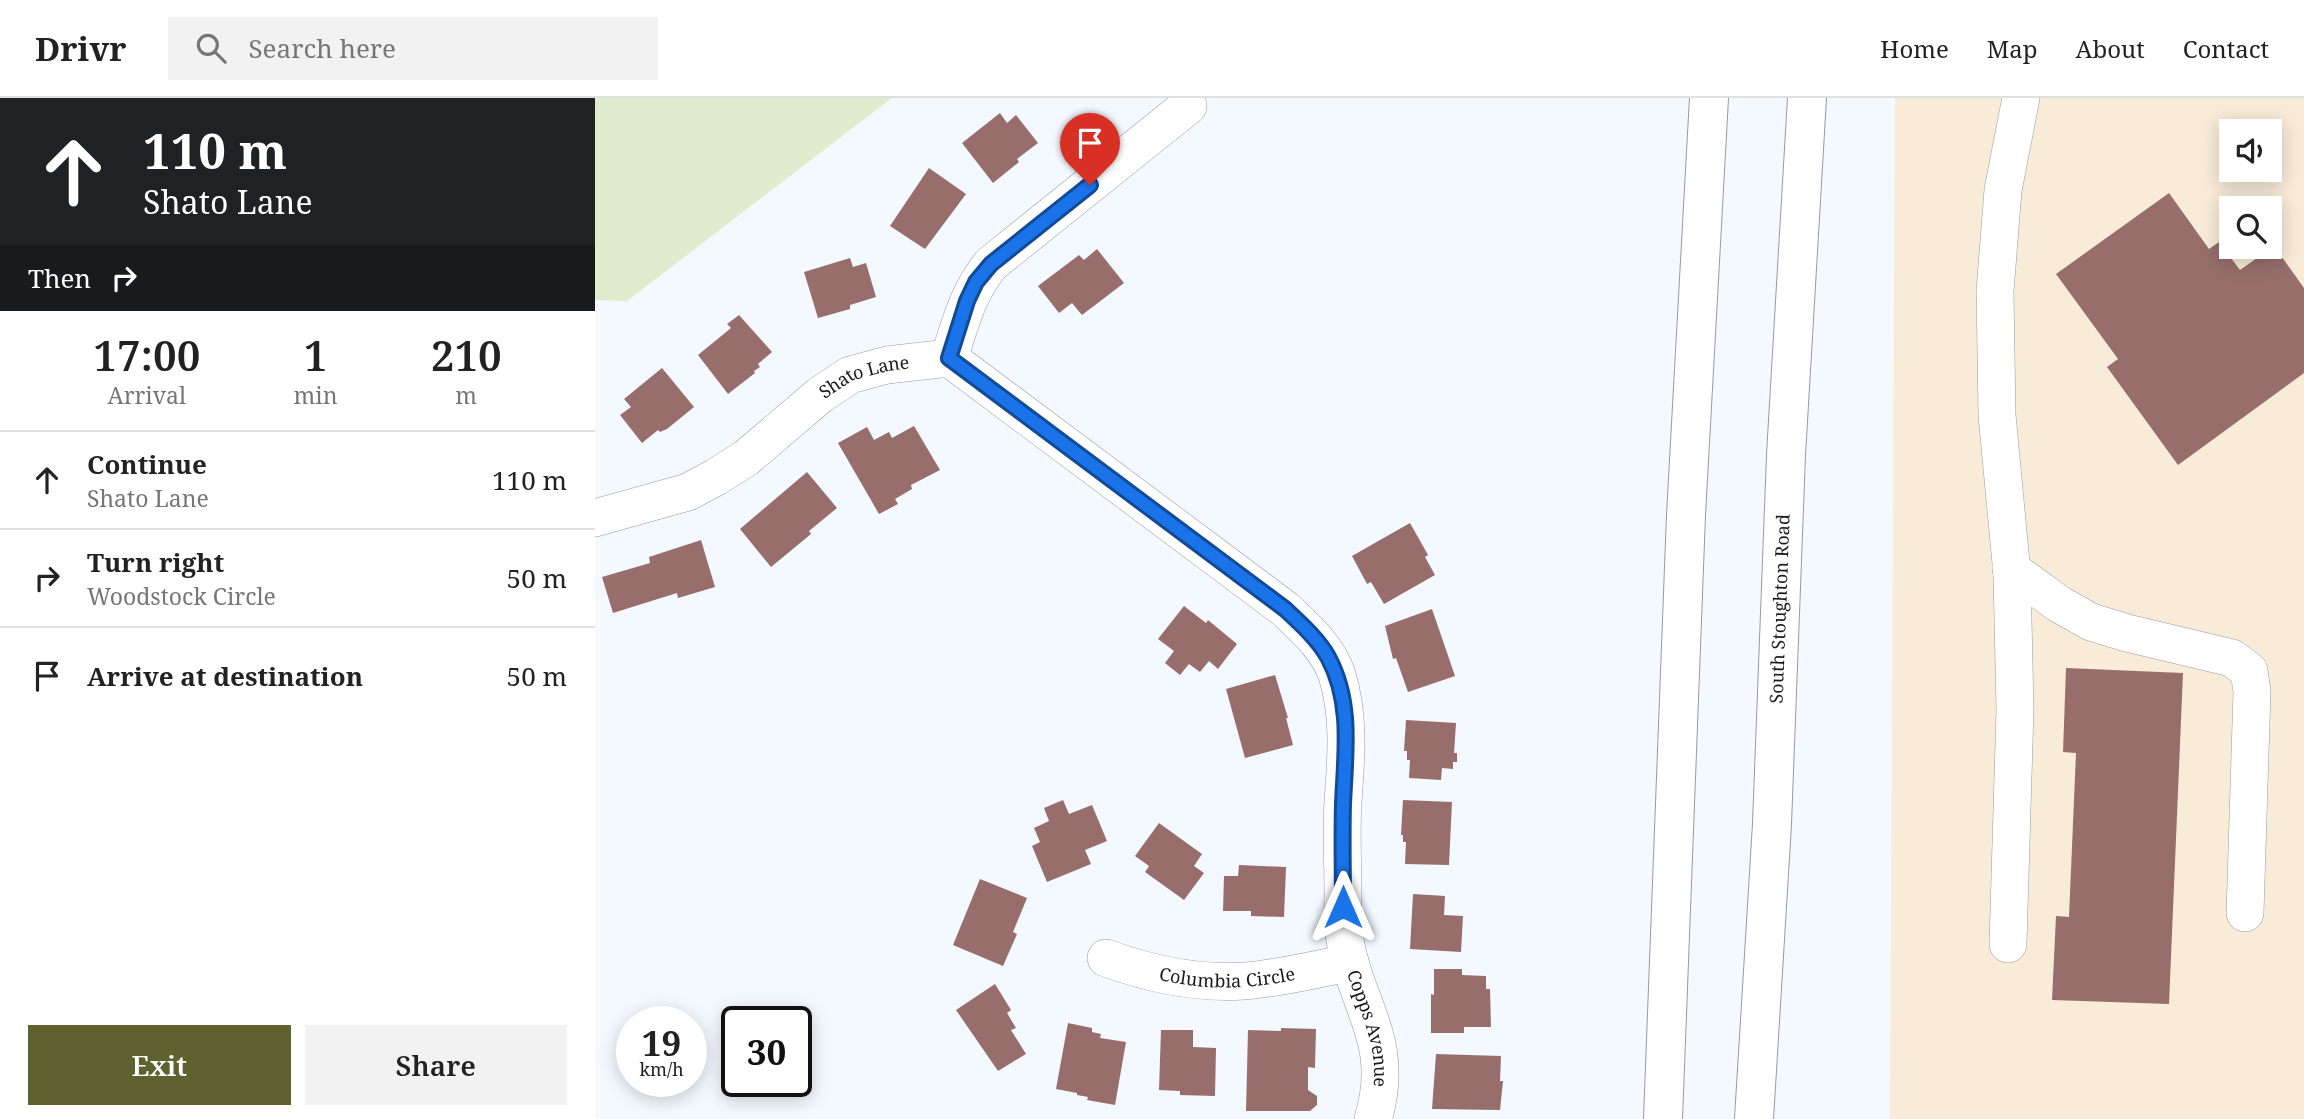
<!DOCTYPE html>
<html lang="en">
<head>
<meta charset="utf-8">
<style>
  :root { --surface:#fff; --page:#f2f2f2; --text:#222; --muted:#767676; --line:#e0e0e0; --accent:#5f612f }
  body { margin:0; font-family:"Noto Serif",serif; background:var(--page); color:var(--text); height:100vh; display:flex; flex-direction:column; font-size:26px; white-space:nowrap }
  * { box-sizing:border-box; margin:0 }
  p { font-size:23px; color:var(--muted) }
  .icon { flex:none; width:38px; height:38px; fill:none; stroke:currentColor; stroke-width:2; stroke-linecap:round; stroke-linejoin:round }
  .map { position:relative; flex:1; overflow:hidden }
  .sheet { display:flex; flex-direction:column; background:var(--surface); width:595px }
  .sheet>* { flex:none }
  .banner { background:#202124; color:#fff; overflow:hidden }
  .controls { position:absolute; left:1624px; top:21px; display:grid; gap:14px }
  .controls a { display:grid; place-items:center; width:63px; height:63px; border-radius:0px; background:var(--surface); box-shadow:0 4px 18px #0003; font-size:35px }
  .speed { position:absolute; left:21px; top:908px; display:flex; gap:14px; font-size:35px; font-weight:700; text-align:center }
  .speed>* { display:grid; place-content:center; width:91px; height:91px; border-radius:50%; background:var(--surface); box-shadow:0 4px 18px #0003; line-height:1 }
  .speed small { font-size:18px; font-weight:400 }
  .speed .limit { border:4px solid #111; border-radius:10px; background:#fff; color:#111 }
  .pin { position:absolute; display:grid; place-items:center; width:60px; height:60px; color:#fff; margin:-72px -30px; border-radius:50% 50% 50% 0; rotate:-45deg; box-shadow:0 0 7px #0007 }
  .pin .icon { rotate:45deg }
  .me { position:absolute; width:77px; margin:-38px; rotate:0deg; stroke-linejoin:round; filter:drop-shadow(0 0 5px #0008) }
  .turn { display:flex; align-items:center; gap:24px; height:147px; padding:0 28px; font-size:32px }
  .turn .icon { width:91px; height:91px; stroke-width:2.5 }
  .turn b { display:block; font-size:49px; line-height:60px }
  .then { display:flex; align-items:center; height:66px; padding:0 28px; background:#0003; gap:14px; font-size:26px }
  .eta { display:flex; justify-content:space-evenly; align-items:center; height:119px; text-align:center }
  .eta b { font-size:42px; font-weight:600; line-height:49px }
  .action { display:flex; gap:14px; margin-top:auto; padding:14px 28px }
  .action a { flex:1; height:80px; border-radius:0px; background:var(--accent); color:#fff; font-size:28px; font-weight:600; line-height:80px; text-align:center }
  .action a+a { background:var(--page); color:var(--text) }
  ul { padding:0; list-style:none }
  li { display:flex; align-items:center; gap:21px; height:98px; padding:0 28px; border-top:2px solid var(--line) }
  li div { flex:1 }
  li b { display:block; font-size:26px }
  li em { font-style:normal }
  header { display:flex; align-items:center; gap:42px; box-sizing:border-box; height:98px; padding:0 35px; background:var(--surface); border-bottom:2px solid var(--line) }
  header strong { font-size:33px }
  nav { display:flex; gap:38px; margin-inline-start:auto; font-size:24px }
  .search { width:490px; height:63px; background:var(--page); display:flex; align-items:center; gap:18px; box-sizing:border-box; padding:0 24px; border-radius:0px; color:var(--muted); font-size:26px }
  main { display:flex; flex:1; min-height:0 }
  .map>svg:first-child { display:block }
  .industrial { fill:#f8ecd8; fill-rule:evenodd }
  .green { fill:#dfedce }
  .building { fill:#976e6c }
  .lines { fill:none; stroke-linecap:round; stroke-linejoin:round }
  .minor-casing { stroke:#969aa2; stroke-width:38 }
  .major-casing { stroke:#969aa2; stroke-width:40 }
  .minor { stroke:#fff; stroke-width:37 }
  .major { stroke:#fff; stroke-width:38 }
  .route-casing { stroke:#114b97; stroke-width:18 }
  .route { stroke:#1a73e8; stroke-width:12 }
  .labels { text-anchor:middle; stroke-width:6; stroke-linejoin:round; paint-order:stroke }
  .street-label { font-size:18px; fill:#191a1d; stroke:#fff }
</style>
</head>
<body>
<header>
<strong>Drivr</strong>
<div class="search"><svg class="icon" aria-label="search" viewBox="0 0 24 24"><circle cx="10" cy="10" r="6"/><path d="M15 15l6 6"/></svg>Search here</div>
<nav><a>Home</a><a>Map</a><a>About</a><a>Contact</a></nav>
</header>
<main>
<section class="sheet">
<div class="banner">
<div class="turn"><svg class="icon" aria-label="ahead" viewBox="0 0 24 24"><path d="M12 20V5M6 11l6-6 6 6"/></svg><div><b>110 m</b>Shato Lane</div></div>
<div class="then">Then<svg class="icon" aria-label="right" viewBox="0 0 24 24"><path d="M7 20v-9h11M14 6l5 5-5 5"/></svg></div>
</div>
<div class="eta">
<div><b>17:00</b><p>Arrival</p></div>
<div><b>1</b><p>min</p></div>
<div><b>210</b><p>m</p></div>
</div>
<ul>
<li><svg class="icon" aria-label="ahead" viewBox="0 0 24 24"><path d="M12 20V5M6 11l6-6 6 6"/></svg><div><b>Continue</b><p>Shato Lane</p></div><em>110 m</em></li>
<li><svg class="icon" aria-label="right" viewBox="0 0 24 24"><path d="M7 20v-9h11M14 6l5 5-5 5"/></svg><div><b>Turn right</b><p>Woodstock Circle</p></div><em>50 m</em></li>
<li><svg class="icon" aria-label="arrive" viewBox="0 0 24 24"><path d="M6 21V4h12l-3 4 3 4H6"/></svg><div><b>Arrive at destination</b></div><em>50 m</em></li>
</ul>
<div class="action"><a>Exit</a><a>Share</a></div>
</section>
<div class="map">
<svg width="1709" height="1021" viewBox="0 0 1709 1021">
  <rect width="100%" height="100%" fill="#f4f8ff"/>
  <!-- industrial -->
  <path class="industrial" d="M1300,0H1709V1021H1295ZM1636,33H1675V72H1636ZM1636,110H1675V149H1636Z"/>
  <!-- green -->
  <path class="green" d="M0,0H297L32,203L0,202Z"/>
  <!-- building -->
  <path class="building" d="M405,15L412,25L421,17L443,45L422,61L424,64L398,85L367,45Z
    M334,70L371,96L330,151L295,128Z
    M1574,95L1614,151L1624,144L1645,172L1679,148L1709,190V275L1583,367L1512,269L1523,261L1461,176Z
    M502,151L529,185L487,217L477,205L464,215L443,188L484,157L489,162Z
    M255,160L258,169L271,165L281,199L255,207V211L223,220L209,174Z
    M144,217L177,254L163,266L165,269L159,273L160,275L133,296L103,257L136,230L132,226Z
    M67,270L99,309L72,331L65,334L63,332L47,345L25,317L36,309L29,301Z
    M319,328L345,372L316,387L317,391L300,401L303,406L284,416L243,345L272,329L279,342L294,334L297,340Z
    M212,374L242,410L214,433L216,436L176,469L145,431Z
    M815,425L833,457L830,459L840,477L789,506L776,484L772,486L757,458Z
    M106,442L120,489L83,500L82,495L18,515L7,479L55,465L54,459Z
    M589,508L611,525L613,522L642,546L623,571L614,563L605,574L594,566L585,577L570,565L579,553L563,541Z
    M837,511L860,578L813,594L801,560L798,561L790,528Z
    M1471,570L1588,575L1574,906L1457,902L1461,818L1474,819L1481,655L1468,654Z
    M680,577L693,620H691L698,647L650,660L631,591Z
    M811,622L861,625L859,655H862V664H858V671L847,670L846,682L814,680L815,662H812V653H809Z
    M468,702L474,716L497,707L512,743L490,752L496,766L452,784L437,748L445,744L439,730L454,723L449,710Z
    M808,702L857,704L854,767L810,766L811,744H808V737H806Z
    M564,725L607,756L599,768L609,775L589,802L550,774L554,768L540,758Z
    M644,767L691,769L689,819L656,818V813H628L629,778H643Z
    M385,781L432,800L418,834L422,836L408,868L358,847Z
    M818,796L850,798L849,817L868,818L866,854L815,851Z
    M839,871H867V877L891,878V891H895L896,929H869V935H836V896L839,897Z
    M400,886L416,912L412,915L421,930L416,932L431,956L403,973L361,912Z
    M473,925L497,930V934L506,936L505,940L531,944L520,1007L492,1002L493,999L482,997V995L461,991Z
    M686,930L721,931L720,970L713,969V992L722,998V1007L715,1013H651L653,932L686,933Z
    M566,932H598V949L621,950L620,998L585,997V993L564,992Z
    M841,956L906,958L905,983H908L905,1012L837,1011Z"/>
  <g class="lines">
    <defs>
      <g id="minor">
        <path d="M354,260C366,224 372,196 396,166L593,8"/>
        <path id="s1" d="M0,420L93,394L121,379L151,360L225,297L255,277L292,267L354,260L690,511C710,530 733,550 742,577C755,619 751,661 748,704C746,733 748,764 748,794C748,808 747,823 749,836C759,907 802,942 778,1021"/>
        <path d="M1416,471L1464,506L1496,524L1532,535L1637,560L1654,573L1657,593L1650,815"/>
        <path d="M1413,846L1420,612L1417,476L1402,317L1400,193L1408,92L1426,0"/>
        <path id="s2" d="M511,860C555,876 601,886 648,883C683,881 720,871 755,865"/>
      </g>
      <g id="major">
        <path d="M1068,1021L1091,417L1114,0"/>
        <path id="s3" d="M1159,1021L1177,726L1191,357L1212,0"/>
      </g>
    </defs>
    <!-- minor casing -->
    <use href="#minor" class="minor-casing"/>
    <!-- major casing -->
    <use href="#major" class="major-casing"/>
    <!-- minor -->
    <use href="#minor" class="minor"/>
    <!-- major -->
    <use href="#major" class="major"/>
  </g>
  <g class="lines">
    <defs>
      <path id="route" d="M495,87L396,166L381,184L372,203L354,260L690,511C705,525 723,541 733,559C758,605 750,656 748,706C747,740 748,775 748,809"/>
    </defs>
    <!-- route casing -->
    <use href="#route" class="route-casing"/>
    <!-- route -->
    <use href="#route" class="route"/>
  </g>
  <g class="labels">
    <!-- street labels -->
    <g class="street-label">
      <text dy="6" stroke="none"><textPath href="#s1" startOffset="310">Shato Lane</textPath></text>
      <text dy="6" stroke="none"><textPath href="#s3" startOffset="511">South Stoughton Road</textPath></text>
      <text dy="6" stroke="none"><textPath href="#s2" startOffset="124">Columbia Circle</textPath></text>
      <text dy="6" stroke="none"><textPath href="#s1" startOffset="1260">Copps Avenue</textPath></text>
    </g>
  </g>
</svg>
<div class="controls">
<a><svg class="icon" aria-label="sound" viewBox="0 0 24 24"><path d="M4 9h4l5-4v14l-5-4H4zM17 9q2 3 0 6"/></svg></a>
<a><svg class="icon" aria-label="search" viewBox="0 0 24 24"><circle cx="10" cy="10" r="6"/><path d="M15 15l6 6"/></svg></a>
</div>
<div class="speed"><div>19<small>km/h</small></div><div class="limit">30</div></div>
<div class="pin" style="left:495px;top:87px;background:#d93025"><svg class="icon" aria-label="arrive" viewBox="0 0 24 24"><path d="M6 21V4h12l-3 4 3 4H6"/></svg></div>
<svg class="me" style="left:748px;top:809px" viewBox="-20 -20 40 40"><path d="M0-17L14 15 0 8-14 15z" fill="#1a73e8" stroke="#fff" stroke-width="4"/></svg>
</div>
</main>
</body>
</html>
